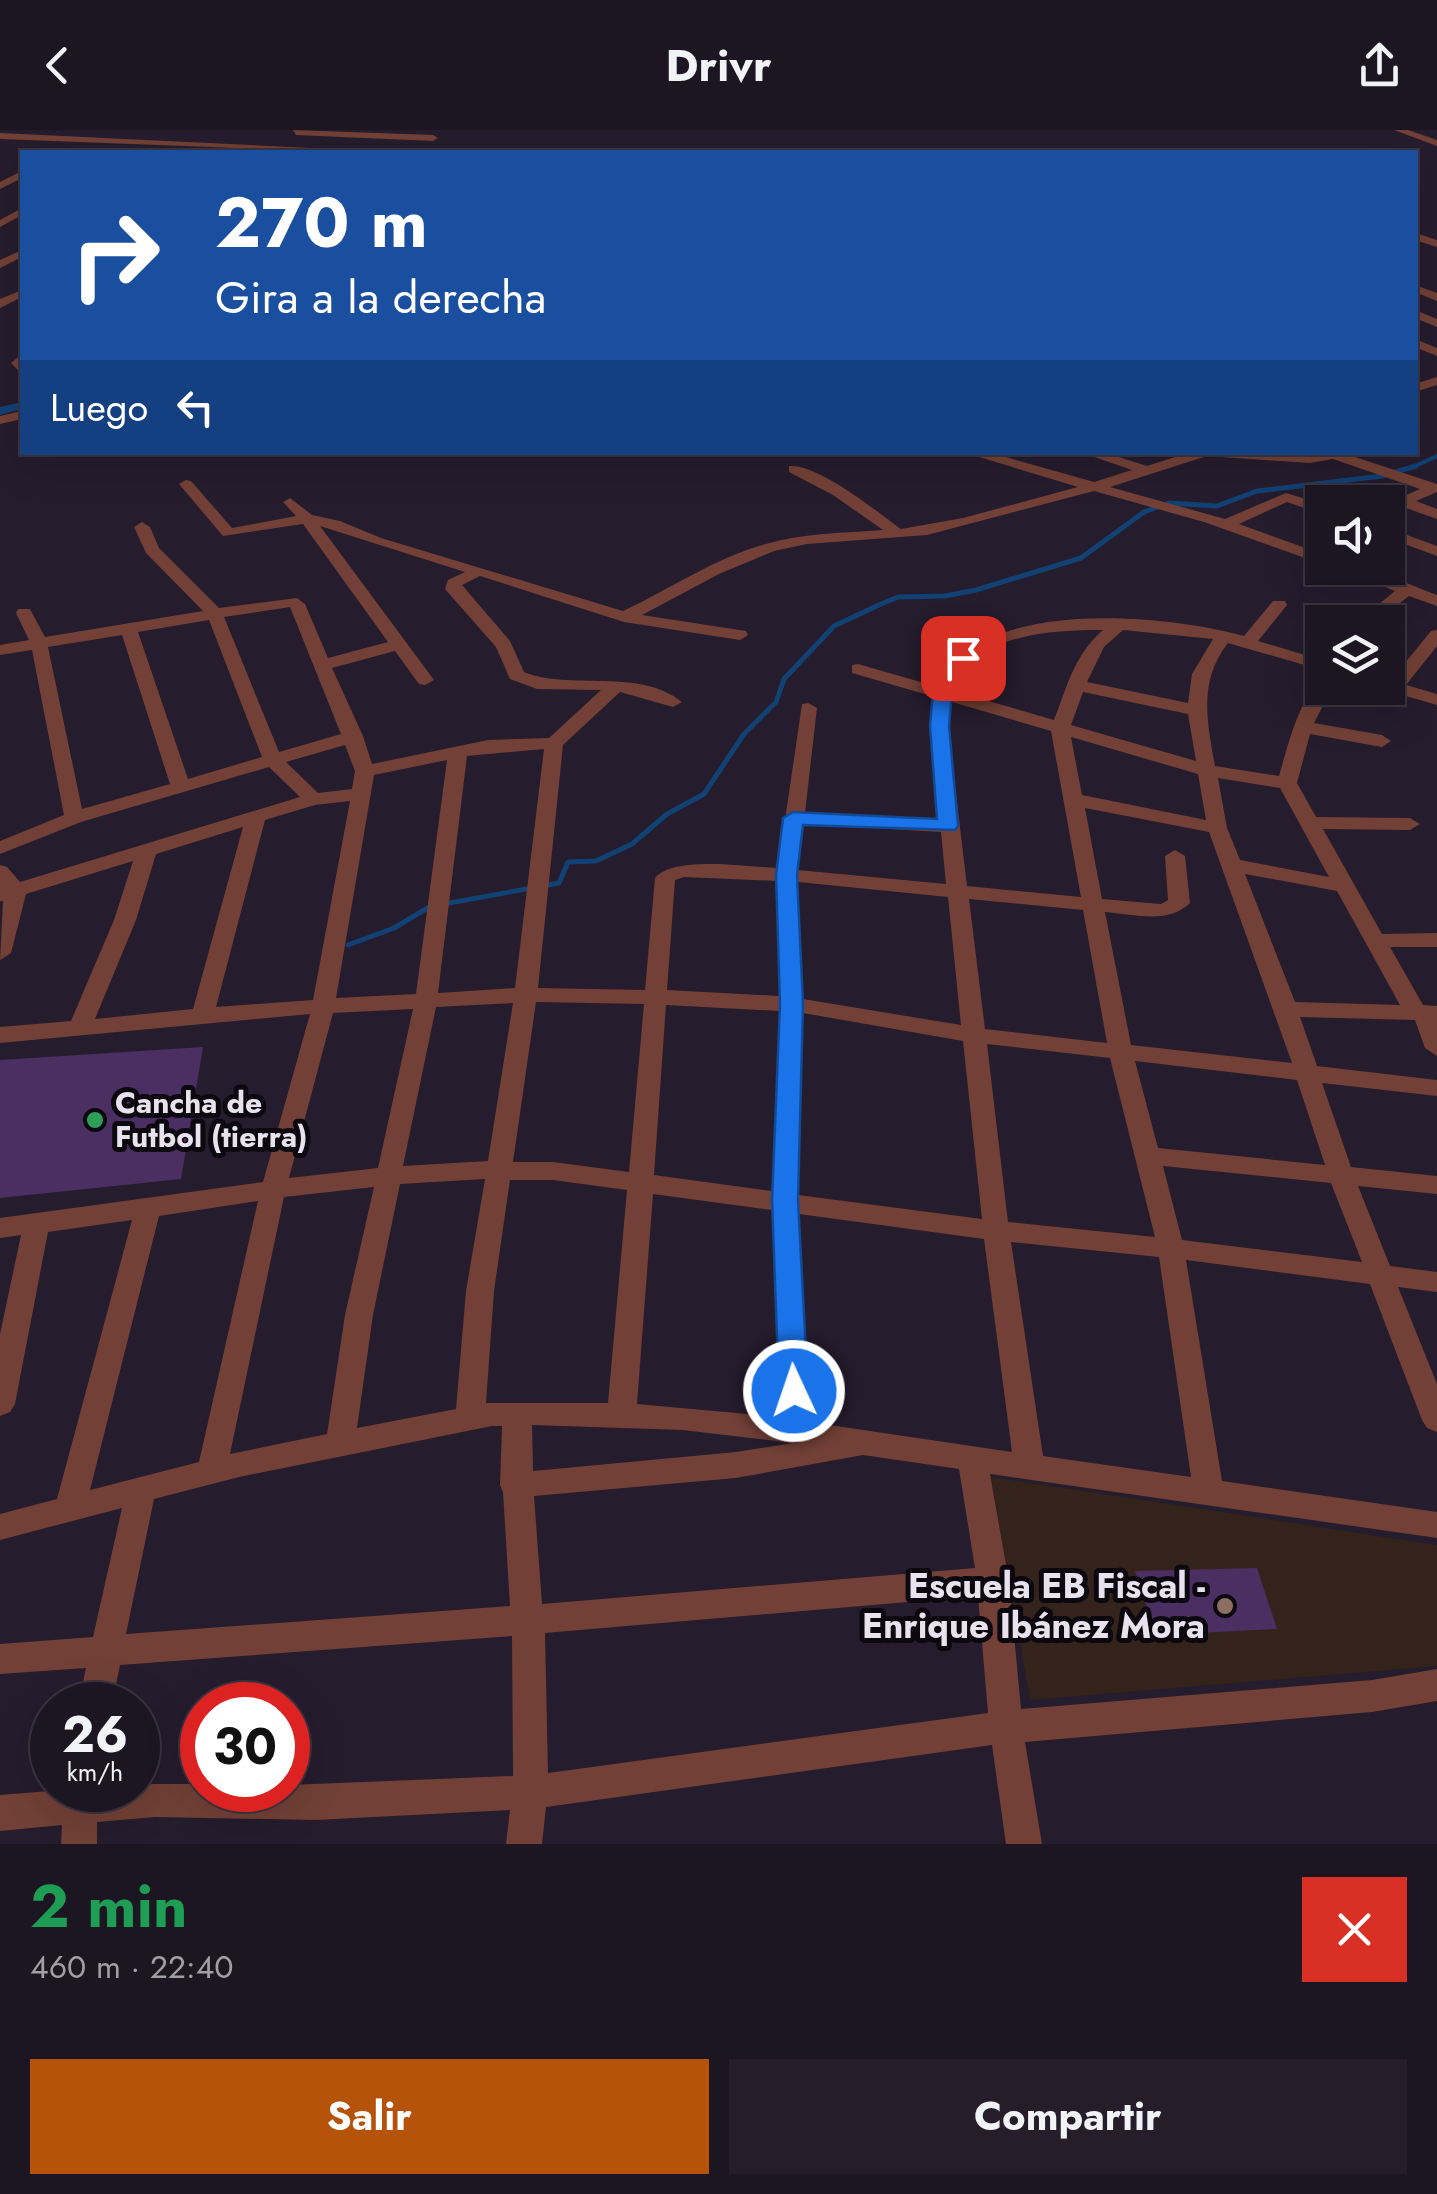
<!DOCTYPE html>
<html lang="es">
<head>
<meta charset="utf-8">
<style>
  :root { --surface:#1c1522; --page:#251e2a; --text:#f1f3f6; --muted:#a09fa5; --line:#3a3440; --accent:#b45309 }
  body { margin:0; font-family:Jost,sans-serif; background:var(--page); color:var(--text); height:100vh; display:flex; flex-direction:column; font-size:38px; white-space:nowrap }
  * { box-sizing:border-box; margin:0 }
  p { font-size:32px; color:var(--muted) }
  .icon { flex:none; width:55px; height:55px; fill:none; stroke:currentColor; stroke-width:2; stroke-linecap:round; stroke-linejoin:round }
  .map { position:relative; height:1714px; overflow:hidden }
  .panel { display:flex; flex-direction:column; background:var(--surface); flex:1 }
  .panel>* { flex:none }
  .top-card { position:absolute; left:20px; top:20px; width:1398px; height:305px; border-radius:0px; box-shadow:0 10px 40px #0002,0 0 0 2px var(--line); background:#1a4fa0; color:#fff; overflow:hidden }
  .tools { position:absolute; left:1305px; top:355px; display:grid; gap:20px }
  .tools a { display:grid; place-items:center; width:100px; height:100px; border-radius:0px; background:var(--surface); box-shadow:0 10px 40px #0002,0 0 0 2px var(--line); font-size:50px }
  .speed { position:absolute; left:30px; top:1552px; display:flex; gap:20px; font-size:50px; font-weight:700; text-align:center }
  .speed>* { display:grid; place-content:center; width:130px; height:130px; border-radius:50%; background:var(--surface); box-shadow:0 10px 40px #0002,0 0 0 2px var(--line); line-height:1 }
  .speed small { font-size:25px; font-weight:400 }
  .speed .limit { border:15px solid #d22; background:#fff; color:#111 }
  .pin { position:absolute; display:grid; place-items:center; width:85px; height:85px; color:#fff; margin:-42px; border-radius:20px; box-shadow:0 5px 15px #0006 }
  .me { position:absolute; width:110px; margin:-55px; rotate:357deg; stroke-linejoin:round; filter:drop-shadow(0 0 8px #0008) }
  .turn { display:flex; align-items:center; gap:35px; height:210px; padding:0 30px; font-size:45px }
  .turn .icon { width:130px; height:130px; stroke-width:2.5 }
  .turn b { display:block; font-size:70px; line-height:85px }
  .then { display:flex; align-items:center; height:95px; padding:0 30px; background:#0003; gap:20px; font-size:38px }
  .round { display:grid; place-items:center; flex:none; width:105px; height:105px; border-radius:0px; background:var(--page) }
  .summary { display:flex; align-items:center; justify-content:space-between; height:170px; padding:0 30px }
  h1 { font-size:60px; font-weight:700; line-height:75px; color:#1e9e55 }
  .action { display:flex; gap:20px; margin-top:auto; padding:20px 30px }
  .action a { flex:1; height:115px; border-radius:0px; background:var(--accent); color:#fff; font-size:40px; font-weight:700; line-height:115px; text-align:center }
  .action a+a { background:var(--page); color:var(--text) }
  header { display:flex; justify-content:space-between; align-items:center; height:130px; padding:0 30px; background:var(--surface); font-size:45px; font-weight:700 }
  .map>svg:first-child { display:block }
  .education { fill:#34231b }
  .green { fill:#4b2e62 }
  .lines { fill:none; stroke-linecap:round; stroke-linejoin:round }
  .stream-far1 { stroke:#124174; stroke-width:4 }
  .stream { stroke:#124174; stroke-width:5 }
  .canal { fill:#124174; fill-rule:evenodd }
  .minor { fill:#724036; fill-rule:evenodd }
  .route { fill:#1a73e8; stroke:#114b97; stroke-width:2.5 }
  .leisure-dot { fill:#2e9e5b; stroke:#0c0810; stroke-width:4 }
  .education-dot { fill:#8d6e63; stroke:#0c0810; stroke-width:4 }
  .labels { text-anchor:middle; stroke-width:10; stroke-linejoin:round; paint-order:stroke }
  .poi-label { font-size:30px; font-weight:bold; fill:#e8e2ee; stroke:#0c0810; text-anchor:start }
  .near-poi-label { font-size:35px; font-weight:bold; fill:#e8e2ee; stroke:#0c0810; text-anchor:end }
</style>
</head>
<body>
<header><svg class="icon" aria-label="back" viewBox="0 0 24 24"><path d="M15 5l-7 7 7 7"/></svg>Drivr<svg class="icon" aria-label="share" viewBox="0 0 24 24"><path d="M12 15V3M7 8l5-5 5 5M5 13v7h14v-7"/></svg></header>
<div class="map">
<svg width="1437" height="1714" viewBox="0 0 1437 1714">
  <rect width="100%" height="100%" fill="#251c2d"/>
  <!-- education -->
  <path class="education" d="M991,1347L1437,1415V1536L1030,1570Z"/>
  <!-- green -->
  <path class="green" d="M203,917L181,1049L0,1068V930Z
    M1257,1438L1277,1499L1156,1505L1135,1441Z"/>
  <g class="lines">
    <!-- stream-far1 -->
    <path class="stream-far1" d="M1411,338L1437,326"/>
    <!-- stream -->
    <path class="stream" d="M444,774L559,753L568,732L596,731L632,714L667,684L704,664L744,604L776,572L784,549L834,496L881,474L898,467L945,466L976,460L1081,428L1144,382L1169,373L1217,376L1257,361L1382,346L1416,336
      M348,815L394,798L431,776"/>
    <!-- canal -->
    <path class="canal" d="M22,272V279L0,285V277Z"/>
    <!-- minor -->
    <path class="minor" d="M293,0L433,5L438,8L433,11L296,5Z
      M1394,0H1408L1437,10V16Z
      M0,3L333,19L338,22L0,9Z
      M22,41V48L0,59V52Z
      M22,78V85L0,97V90Z
      M1415,103L1437,110V117L1415,110Z
      M22,120V127L0,138V130Z
      M1415,155L1437,163V171L1415,162Z
      M22,160V167L0,178V169Z
      M1415,180L1437,189V197L1415,188Z
      M1415,209L1437,218V226L1415,217Z
      M22,224V244L11,233Z
      M1437,247V255L1415,262V254Z
      M22,281V289L0,294V286Z
      M963,322H988L1094,352L1132,340L1080,322H1103L1147,336L1191,322H1352L1349,325L1437,354V362L1416,371L1437,379V389L1403,377L1388,382V373L1420,359L1333,329L1310,333L1207,326L1110,357L1225,389L1286,363L1322,374V384L1287,372L1239,394L1322,424V434L1204,392L1094,361L927,405L807,414L774,421L719,444L642,485L746,501L748,505L740,510L624,492L480,446L462,455L510,511L524,542C569,561 639,537 682,572L673,577L620,562L563,615L538,858L645,860L655,748C674,725 747,737 778,738L802,574L808,573L817,578L805,683L940,690L930,597L935,567L852,543V535L858,534L938,557C976,466 1166,484 1244,506L1273,471H1285L1287,475L1258,511L1322,530V540L1228,513C1198,551 1207,592 1215,636L1279,646C1286,622 1300,563 1322,553V558H1332L1314,593L1382,605L1391,611L1382,617L1310,604L1297,653L1316,687L1410,688L1420,694L1410,700L1323,699L1382,804L1437,803V817H1390L1423,875L1437,876V926L1425,918L1415,890L1300,887L1317,936L1437,950V966L1322,953L1351,1037L1437,1046V1064L1358,1056L1390,1136L1437,1142V1162L1398,1157L1437,1254V1302L1427,1298L1422,1290L1370,1154L1186,1130L1222,1351L1437,1382V1408L990,1344L1009,1451L1021,1579L1372,1550L1437,1539V1571L1372,1582L1025,1612L1042,1714H1006L992,1615L546,1677L542,1714H506L510,1680L316,1690L155,1687L97,1692V1714H61L62,1695L0,1701V1665L62,1660H138V1654H202V1660H288V1655L513,1646L512,1506L120,1535L112,1575H78L86,1538L0,1544V1514L93,1507L122,1378L0,1410V1384L57,1369L132,1090L48,1102L15,1274L10,1282L0,1286V1204L21,1105L0,1108V1088L263,1052L310,884L0,913V897L71,891L114,790L133,731L26,764L11,823L0,830L3,771H0V735L7,737L20,752L300,667L269,637L81,692L0,724V711L64,685L32,520L0,525V515L29,510L16,483L18,479H30L45,507L203,481L146,423L134,397L142,392L150,397L159,418L219,478L297,468L305,474L328,528L388,512L303,394L223,406L179,354L186,350L191,351L232,398L296,386L283,372L290,368L312,385L340,391L381,408L623,481C670,459 715,428 766,414C804,403 843,403 883,400L833,365L789,342V336C819,334 876,381 901,399L963,388L1078,357ZM320,396L465,442L448,450L445,459L496,517L510,549L537,559L601,560L549,608L488,610L372,634L363,606L332,538L395,521L419,554L425,555L434,550ZM290,477L341,604L279,622L224,487ZM209,490L262,627L188,649L138,502ZM1103,500C1074,525 1067,557 1054,590L954,561C974,503 1051,500 1103,500ZM1123,500L1213,509L1192,544L1188,573L1087,552L1104,517ZM122,505L170,654L82,679L48,517ZM1083,562L1188,584L1196,631L1071,595ZM952,572L1051,601L1081,767L967,756L948,597ZM1071,607L1198,644L1206,690L1082,665ZM345,615L355,641L352,659L318,663L286,632ZM544,619L515,858L438,863L467,626ZM447,630L416,864L336,868L374,645ZM1218,648L1280,658L1329,747L1240,730L1227,698ZM350,671L313,870L216,877L265,690L315,675ZM1085,678L1209,702L1292,933L1131,915L1105,782C1134,784 1167,795 1190,773L1185,726L1175,720L1165,726L1168,770L1161,774L1102,769ZM803,694L941,702L946,754L798,740ZM243,697L193,879L95,889L136,790L156,724ZM1245,744L1337,761L1400,875L1295,872ZM684,747L777,751L780,866L667,860L675,750ZM798,752L948,767L961,895L803,869ZM969,769L1083,780L1107,913L985,899ZM536,872L644,874L629,1042L553,1032H513ZM513,873L488,1031L403,1036L436,877ZM666,875L780,881L772,1061L654,1045ZM413,879L378,1038L289,1048L333,883ZM803,883L963,911L982,1089L798,1065ZM987,914L1110,928L1155,1107L1008,1092ZM1135,931L1297,950L1325,1035L1158,1018ZM1163,1036L1331,1053L1362,1132L1182,1110ZM485,1049L466,1161L456,1279L357,1298L373,1185L400,1054ZM510,1050H553L627,1060L608,1273H486L494,1161ZM374,1057L345,1185L327,1304L230,1324L284,1067ZM653,1064L772,1080L780,1287L637,1274ZM258,1071L199,1332L90,1360L159,1086ZM799,1084L984,1109L1012,1322L809,1292ZM1011,1112L1159,1127L1191,1347L1043,1326ZM532,1295L682,1300L793,1313L736,1322L533,1341ZM492,1296H502L500,1355L503,1362L510,1476L126,1504L154,1369L239,1347ZM863,1325L959,1339L975,1438L542,1474L534,1366L736,1348ZM978,1466L988,1583L548,1643L545,1503Z
      M1388,398L1437,416V426L1388,408Z
      M1340,438C1373,436 1406,454 1437,465V476L1409,466L1375,492H1357L1395,461Z
      M1437,500V516L1406,555L1437,564V575L1382,559L1388,558V550H1391L1431,501Z"/>
  </g>
  <!-- route -->
  <path class="route" d="M963,523L972,528L952,562L949,596L958,696L955,700L803,695L797,745L803,874L798,1070L808,1261L804,1269L794,1273L783,1269L779,1261L772,1070L780,874L776,745L783,688L793,682L937,689L930,596L933,562L957,525Z"/>
  <!-- markers -->
  <circle class="leisure-dot" cx="95" cy="990" r="10"/>
  <circle class="education-dot" cx="1225" cy="1476" r="10"/>
  <g class="labels">
    <!-- poi labels -->
    <g class="poi-label">
      <text x="115" y="983">Cancha de<tspan x="115" dy="34">Futbol (tierra)</tspan></text>
    </g>
    <!-- near-poi labels -->
    <g class="near-poi-label">
      <text x="1205" y="1468">Escuela EB Fiscal -<tspan x="1205" dy="40">Enrique Ibánez Mora</tspan></text>
    </g>
  </g>
</svg>
<div class="tools">
<a><svg class="icon" aria-label="sound" viewBox="0 0 24 24"><path d="M4 9h4l5-4v14l-5-4H4zM17 9q2 3 0 6"/></svg></a>
<a><svg class="icon" aria-label="layers" viewBox="0 0 24 24"><path d="M12 4l9 5-9 5-9-5zM3 14l9 5 9-5"/></svg></a>
</div>
<div class="speed"><div>26<small>km/h</small></div><div class="limit">30</div></div>
<div class="pin" style="left:963px;top:528px;background:#d93025"><svg class="icon" aria-label="arrive" viewBox="0 0 24 24"><path d="M6 21V4h12l-3 4 3 4H6"/></svg></div>
<svg class="me" style="left:794px;top:1261px" viewBox="-20 -20 40 40"><circle r="17" fill="#1a73e8" stroke="#fff" stroke-width="3"/><path d="M0-11L8 9 0 5-8 9z" fill="#fff"/></svg>
<div class="top-card">
<div class="turn"><svg class="icon" aria-label="right" viewBox="0 0 24 24"><path d="M7 20v-9h11M14 6l5 5-5 5"/></svg><div><b>270 m</b>Gira a la derecha</div></div>
<div class="then">Luego<svg class="icon" aria-label="left" viewBox="0 0 24 24"><path d="M17 20v-9H6M10 6l-5 5 5 5"/></svg></div>
</div>
</div>
<section class="panel">
<div class="summary"><div><h1>2 min</h1><p>460 m · 22:40</p></div><a class="round" style="background:#d93025;color:#fff"><svg class="icon" aria-label="close" viewBox="0 0 24 24"><path d="M6 6l12 12M18 6L6 18"/></svg></a></div>
<div class="action"><a>Salir</a><a>Compartir</a></div>
</section>
</body>
</html>
